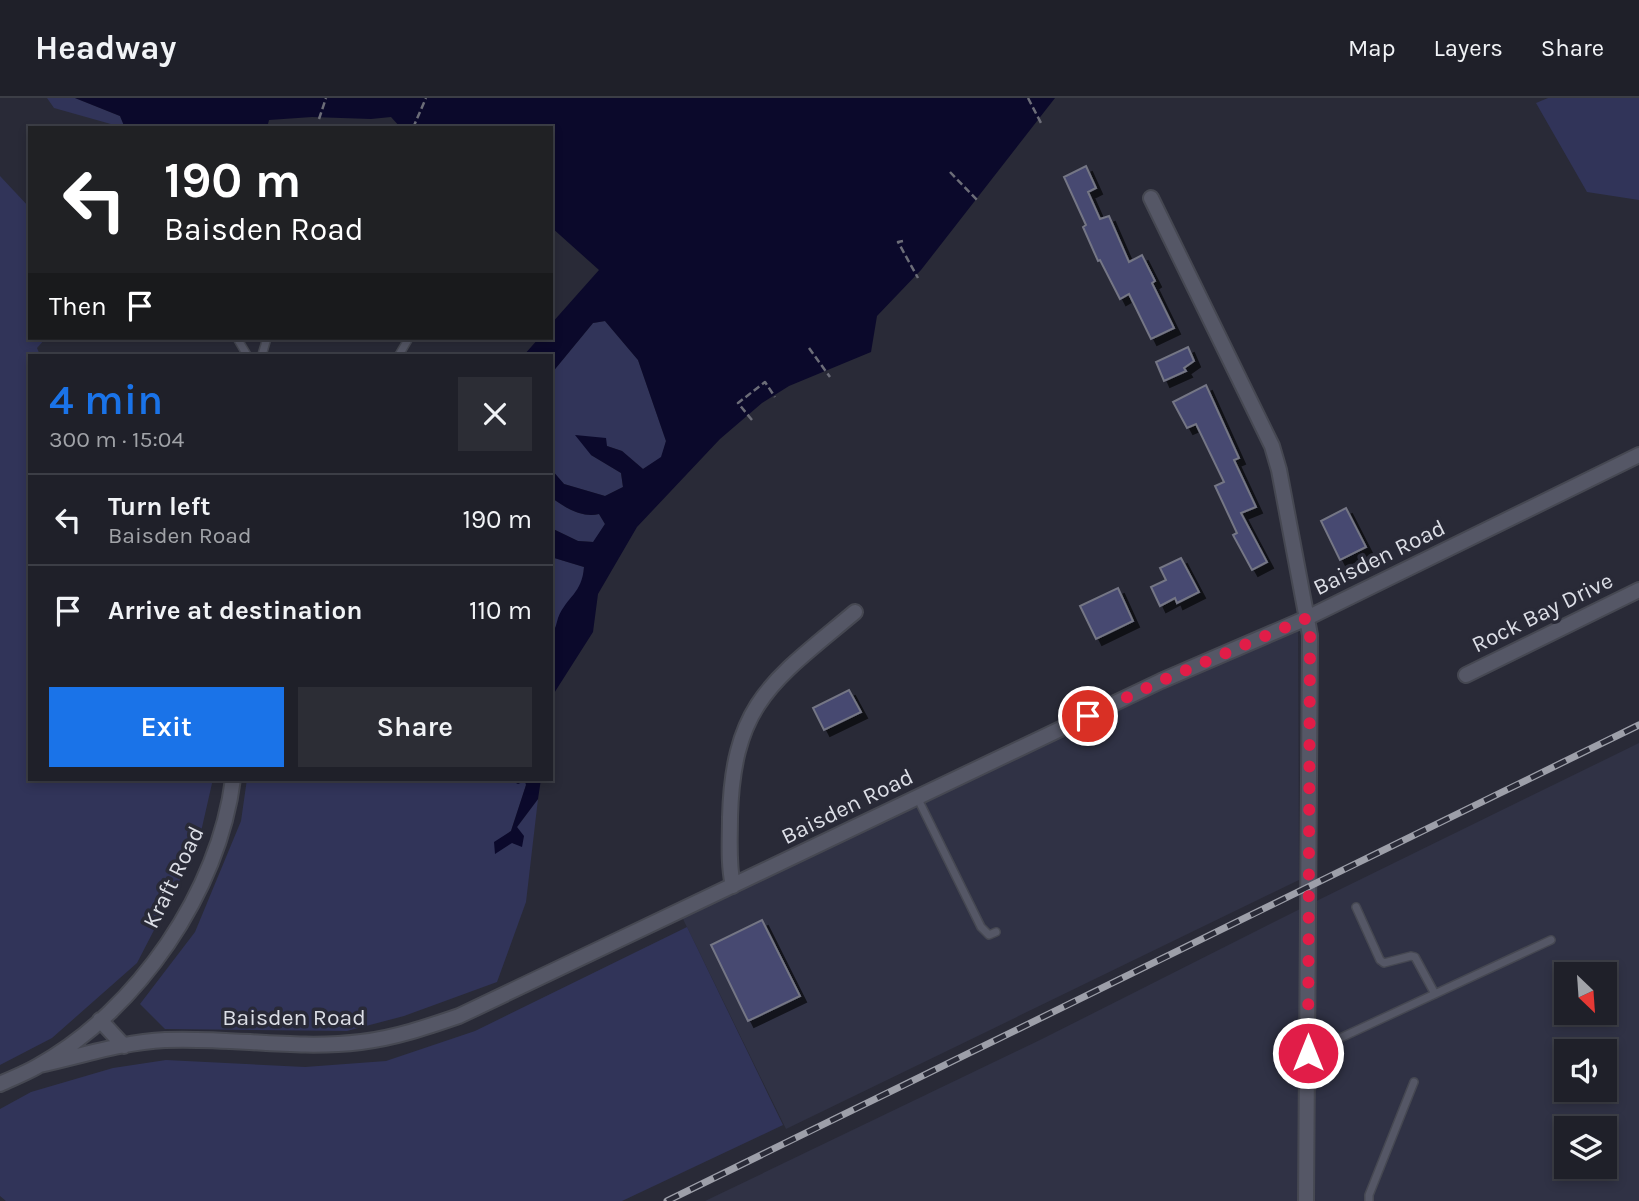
<!DOCTYPE html>
<html lang="en">
<head>
<meta charset="utf-8">
<style>
  :root { --surface:#1f2029; --page:#2c2d35; --text:#f1f3f6; --muted:#a1a3a8; --line:#3c3e46; --accent:#1a73e8 }
  body { margin:0; font-family:Karla,sans-serif; background:var(--page); color:var(--text); height:100vh; display:flex; flex-direction:column; font-size:26px; white-space:nowrap }
  * { box-sizing:border-box; margin:0 }
  p { font-size:23px; color:var(--muted) }
  .icon { flex:none; width:38px; height:38px; fill:none; stroke:currentColor; stroke-width:2; stroke-linecap:round; stroke-linejoin:round }
  .map { position:relative; flex:1; overflow:hidden }
  .panel { position:absolute; left:28px; top:256px; width:525px; height:427px; display:flex; flex-direction:column; background:var(--surface); border-radius:0px; box-shadow:0 4px 10px #0003,0 0 0 2px var(--line) }
  .panel>* { flex:none }
  .guide { position:absolute; left:28px; top:28px; width:525px; height:214px; border-radius:0px; box-shadow:0 4px 10px #0003,0 0 0 2px var(--line); background:#202124; color:#fff; overflow:hidden }
  .needle { width:46px; rotate:155deg }
  .controls { position:absolute; left:1554px; top:864px; display:grid; gap:14px }
  .controls a { display:grid; place-items:center; width:63px; height:63px; border-radius:0px; background:var(--surface); box-shadow:0 4px 10px #0003,0 0 0 2px var(--line); font-size:35px }
  .pin { position:absolute; display:grid; place-items:center; width:60px; height:60px; color:#fff; margin:-30px; border:4px solid #fff; border-radius:50%; box-shadow:0 2px 7px #0007 }
  .me { position:absolute; width:77px; margin:-38px; rotate:0deg; stroke-linejoin:round; filter:drop-shadow(0 0 5px #0008) }
  .turn { display:flex; align-items:center; gap:24px; height:147px; padding:0 21px; font-size:32px }
  .turn .icon { width:91px; height:91px; stroke-width:2.5 }
  .turn b { display:block; font-size:49px; line-height:60px }
  .then { display:flex; align-items:center; height:66px; padding:0 21px; background:#0003; gap:14px; font-size:26px }
  .round { display:grid; place-items:center; flex:none; width:74px; height:74px; border-radius:0px; background:var(--page) }
  .head { display:flex; align-items:center; justify-content:space-between; height:119px; padding:0 21px }
  h1 { font-size:42px; font-weight:600; line-height:52px; color:var(--accent) }
  .button { display:flex; gap:14px; margin-top:auto; padding:14px 21px }
  .button a { flex:1; height:80px; border-radius:0px; background:var(--accent); color:#fff; font-size:28px; font-weight:600; line-height:80px; text-align:center }
  .button a+a { background:var(--page); color:var(--text) }
  ul { padding:0; list-style:none }
  li { display:flex; align-items:center; gap:21px; height:91px; padding:0 21px; border-top:2px solid var(--line) }
  li div { flex:1 }
  li b { display:block; font-size:26px }
  li em { font-style:normal }
  header { display:flex; align-items:center; gap:42px; box-sizing:border-box; height:98px; padding:0 35px; background:var(--surface); border-bottom:2px solid var(--line) }
  header strong { font-size:33px }
  nav { display:flex; gap:38px; margin-inline-start:auto; font-size:24px }
  .map>svg:first-child { display:block }
  .built { fill:#303245; fill-rule:evenodd }
  .green { fill:#313459 }
  .water { fill:#0b092b }
  .building { fill:#464971; stroke:#747685; stroke-width:2; filter:url(#shadow) }
  .lines { fill:none; stroke-linecap:round; stroke-linejoin:round }
  .lane-casing { stroke:#464852; stroke-width:10 }
  .street-casing { stroke:#464852; stroke-width:18 }
  .path { stroke:#6c6d78; stroke-width:2.5; stroke-dasharray:7 3.5; stroke-linecap:butt }
  .lane { stroke:#555766; stroke-width:7 }
  .street { stroke:#555766; stroke-width:14 }
  .rail-casing { stroke:#9d9fa9; stroke-width:7 }
  .rail { stroke:#292a37; stroke-width:4.5; stroke-dasharray:13; stroke-linecap:butt }
  .route { stroke:#e11d48; stroke-width:12; stroke-dasharray:0 21.6 }
  .labels { text-anchor:middle; stroke-width:7; stroke-linejoin:round; paint-order:stroke }
  .street-label { font-size:23px; fill:#dcdee6; stroke:#292a37 }
</style>
</head>
<body>
<header>
<strong>Headway</strong>
<nav><a>Map</a><a>Layers</a><a>Share</a></nav>
</header>
<div class="map">
<svg width="1639" height="1103" viewBox="0 0 1639 1103">
  <defs>
    <filter id="shadow"><feDropShadow dx="6" dy="6" stdDeviation="0" flood-color="#0009"/></filter>
  </defs>
  <rect width="100%" height="100%" fill="#292a37"/>
  <!-- built -->
  <path class="built" d="M1298,531L1299,782L786,1031L682,819L1196,574Z
    M1639,645V1103H705L1042,941L1300,811ZM1566,877H1605V915H1566ZM1566,954H1605V992H1566ZM1566,1031H1605V1069H1566Z"/>
  <!-- green -->
  <path class="green" d="M47,0H75L120,18L125,30L54,10Z
    M1548,0H1639V102L1587,94L1536,5Z
    M0,78L30,110V240H46L37,250L40,257H30V681H213L198,747L137,865L52,940L0,967Z
    M605,223L638,262L666,343L662,359L643,371L622,353L607,348L591,357L621,375L623,389L605,398L564,386L551,371V276L593,225Z
    M551,399C565,410 582,420 599,416L605,426L594,444L578,443L551,430Z
    M551,459L584,469L583,485L559,519L556,530L551,535Z
    M247,681L525,682L526,687L511,733L500,741L522,748L517,729L538,701L526,804L497,884L404,918L347,933L165,931L140,906L195,834L241,723Z
    M687,829L783,1027L622,1103H6L0,1098V1011L31,994L113,970L166,962L305,969L386,963L475,933Z"/>
  <!-- water -->
  <path class="water" d="M75,0H1055L921,172L877,218L871,254L789,288L762,305L720,341L637,429L598,496L593,534L551,600V536C556,530 556,527 558,520C567,498 582,496 584,469L551,459V430L578,443L593,444L605,426L599,416C582,420 565,410 551,399V371L564,386L605,398L623,389L621,375L591,357L575,337L606,340L607,348L622,353L643,371L661,359L666,343L638,262L605,223L593,225L551,276V257H524L539,240H551V226L599,172L551,129V30H401L391,19L371,21L312,19L269,22L268,26L234,30H125L120,18Z
    M508,681H541L538,701L517,729L524,738L522,749L512,745L495,756L494,744L511,733L526,687L525,683L518,686Z"/>
  <!-- building -->
  <path class="building" d="M1086,68L1096,90L1088,94L1100,121L1109,118L1129,164L1142,157L1155,183L1152,185L1174,230L1151,241L1129,196L1120,201L1100,162L1098,163L1083,129L1086,127L1064,79Z
    M1188,249L1194,263L1184,270L1186,273L1164,283L1156,264Z
    M1206,287L1239,360L1234,362L1256,409L1241,415L1267,464L1252,472L1233,437L1237,435L1215,388L1224,384L1196,326L1187,330L1173,304Z
    M1346,410L1366,449L1340,462L1321,423Z
    M1181,460L1199,494L1177,505L1175,500L1160,508L1151,489L1166,482L1160,470Z
    M1118,490L1133,523L1096,541L1080,508Z
    M849,592L861,614L824,632L813,610Z
    M762,822L800,898L748,923L711,847Z"/>
  <g class="lines">
    <defs>
      <path id="lane" d="M237,240L247,257
        M262,257L267,240
        M399,257L409,240
        M917,699L981,829L989,837L996,834
        M1356,809L1380,862L1384,865L1411,858L1415,859L1435,896
        M1308,955L1551,842
        M1369,1103V1097L1414,984"/>
      <path id="street" d="M1151,100L1272,348L1279,372L1310,537L1306,1103
        M1466,577L1639,492
        M733,788C728,765 730,742 730,719C733,604 774,582 855,514
        M100,922L124,948
        M40,967C81,958 123,944 165,942C230,939 296,952 361,944C395,940 427,929 459,918L1161,583L1307,520L1639,357
        M0,986C13,980 26,975 38,968C138,912 219,793 233,681"/>
    </defs>
    <!-- lane casing -->
    <use href="#lane" class="lane-casing"/>
    <!-- street casing -->
    <use href="#street" class="street-casing"/>
    <!-- path -->
    <path class="path" d="M1028,0L1041,25
      M319,21L326,0
      M413,30L426,0
      M950,74L977,102
      M903,143L898,144L918,180
      M809,250L830,279
      M752,322L738,305L765,284L775,299"/>
    <!-- lane -->
    <use href="#lane" class="lane"/>
    <!-- street -->
    <use href="#street" class="street"/>
    <defs>
      <path id="rail" d="M667,1103L1639,627"/>
    </defs>
    <!-- rail casing -->
    <use href="#rail" class="rail-casing"/>
    <!-- rail -->
    <use href="#rail" class="rail"/>
  </g>
  <g class="lines">
    <!-- route -->
    <path class="route" d="M1088,618L1161,583L1307,520L1310,537L1308,955"/>
  </g>
  <g class="labels">
    <!-- street labels -->
    <g class="street-label">
      <text transform="translate(1379 459) rotate(-26)" y="8">Baisden Road</text>
      <text transform="translate(1542 514) rotate(-26)" y="8">Rock Bay Drive</text>
      <text transform="translate(847 708) rotate(-26)" y="8">Baisden Road</text>
      <text transform="translate(173 779) rotate(-64)" y="8">Kraft Road</text>
      <text x="294" y="927">Baisden Road</text>
    </g>
  </g>
</svg>
<div class="controls">
<a><svg class="needle" viewBox="-14 -14 28 28"><path d="M0-13l5 13h-10z" fill="#e53935"/><path d="M0 13l5-13h-10z" fill="#a1a3a8"/></svg></a>
<a><svg class="icon" aria-label="sound" viewBox="0 0 24 24"><path d="M4 9h4l5-4v14l-5-4H4zM17 9q2 3 0 6"/></svg></a>
<a><svg class="icon" aria-label="layers" viewBox="0 0 24 24"><path d="M12 4l9 5-9 5-9-5zM3 14l9 5 9-5"/></svg></a>
</div>
<div class="pin" style="left:1088px;top:618px;background:#d93025"><svg class="icon" aria-label="arrive" viewBox="0 0 24 24"><path d="M6 21V4h12l-3 4 3 4H6"/></svg></div>
<svg class="me" style="left:1308px;top:955px" viewBox="-20 -20 40 40"><circle r="17" fill="#e11d48" stroke="#fff" stroke-width="3"/><path d="M0-11L8 9 0 5-8 9z" fill="#fff"/></svg>
<div class="guide">
<div class="turn"><svg class="icon" aria-label="left" viewBox="0 0 24 24"><path d="M17 20v-9H6M10 6l-5 5 5 5"/></svg><div><b>190 m</b>Baisden Road</div></div>
<div class="then">Then<svg class="icon" aria-label="arrive" viewBox="0 0 24 24"><path d="M6 21V4h12l-3 4 3 4H6"/></svg></div>
</div>
<section class="panel">
<div class="head"><div><h1>4 min</h1><p>300 m · 15:04</p></div><a class="round"><svg class="icon" aria-label="close" viewBox="0 0 24 24"><path d="M6 6l12 12M18 6L6 18"/></svg></a></div>
<ul>
<li><svg class="icon" aria-label="left" viewBox="0 0 24 24"><path d="M17 20v-9H6M10 6l-5 5 5 5"/></svg><div><b>Turn left</b><p>Baisden Road</p></div><em>190 m</em></li>
<li><svg class="icon" aria-label="arrive" viewBox="0 0 24 24"><path d="M6 21V4h12l-3 4 3 4H6"/></svg><div><b>Arrive at destination</b></div><em>110 m</em></li>
</ul>
<div class="button"><a>Exit</a><a>Share</a></div>
</section>
</div>
</body>
</html>
